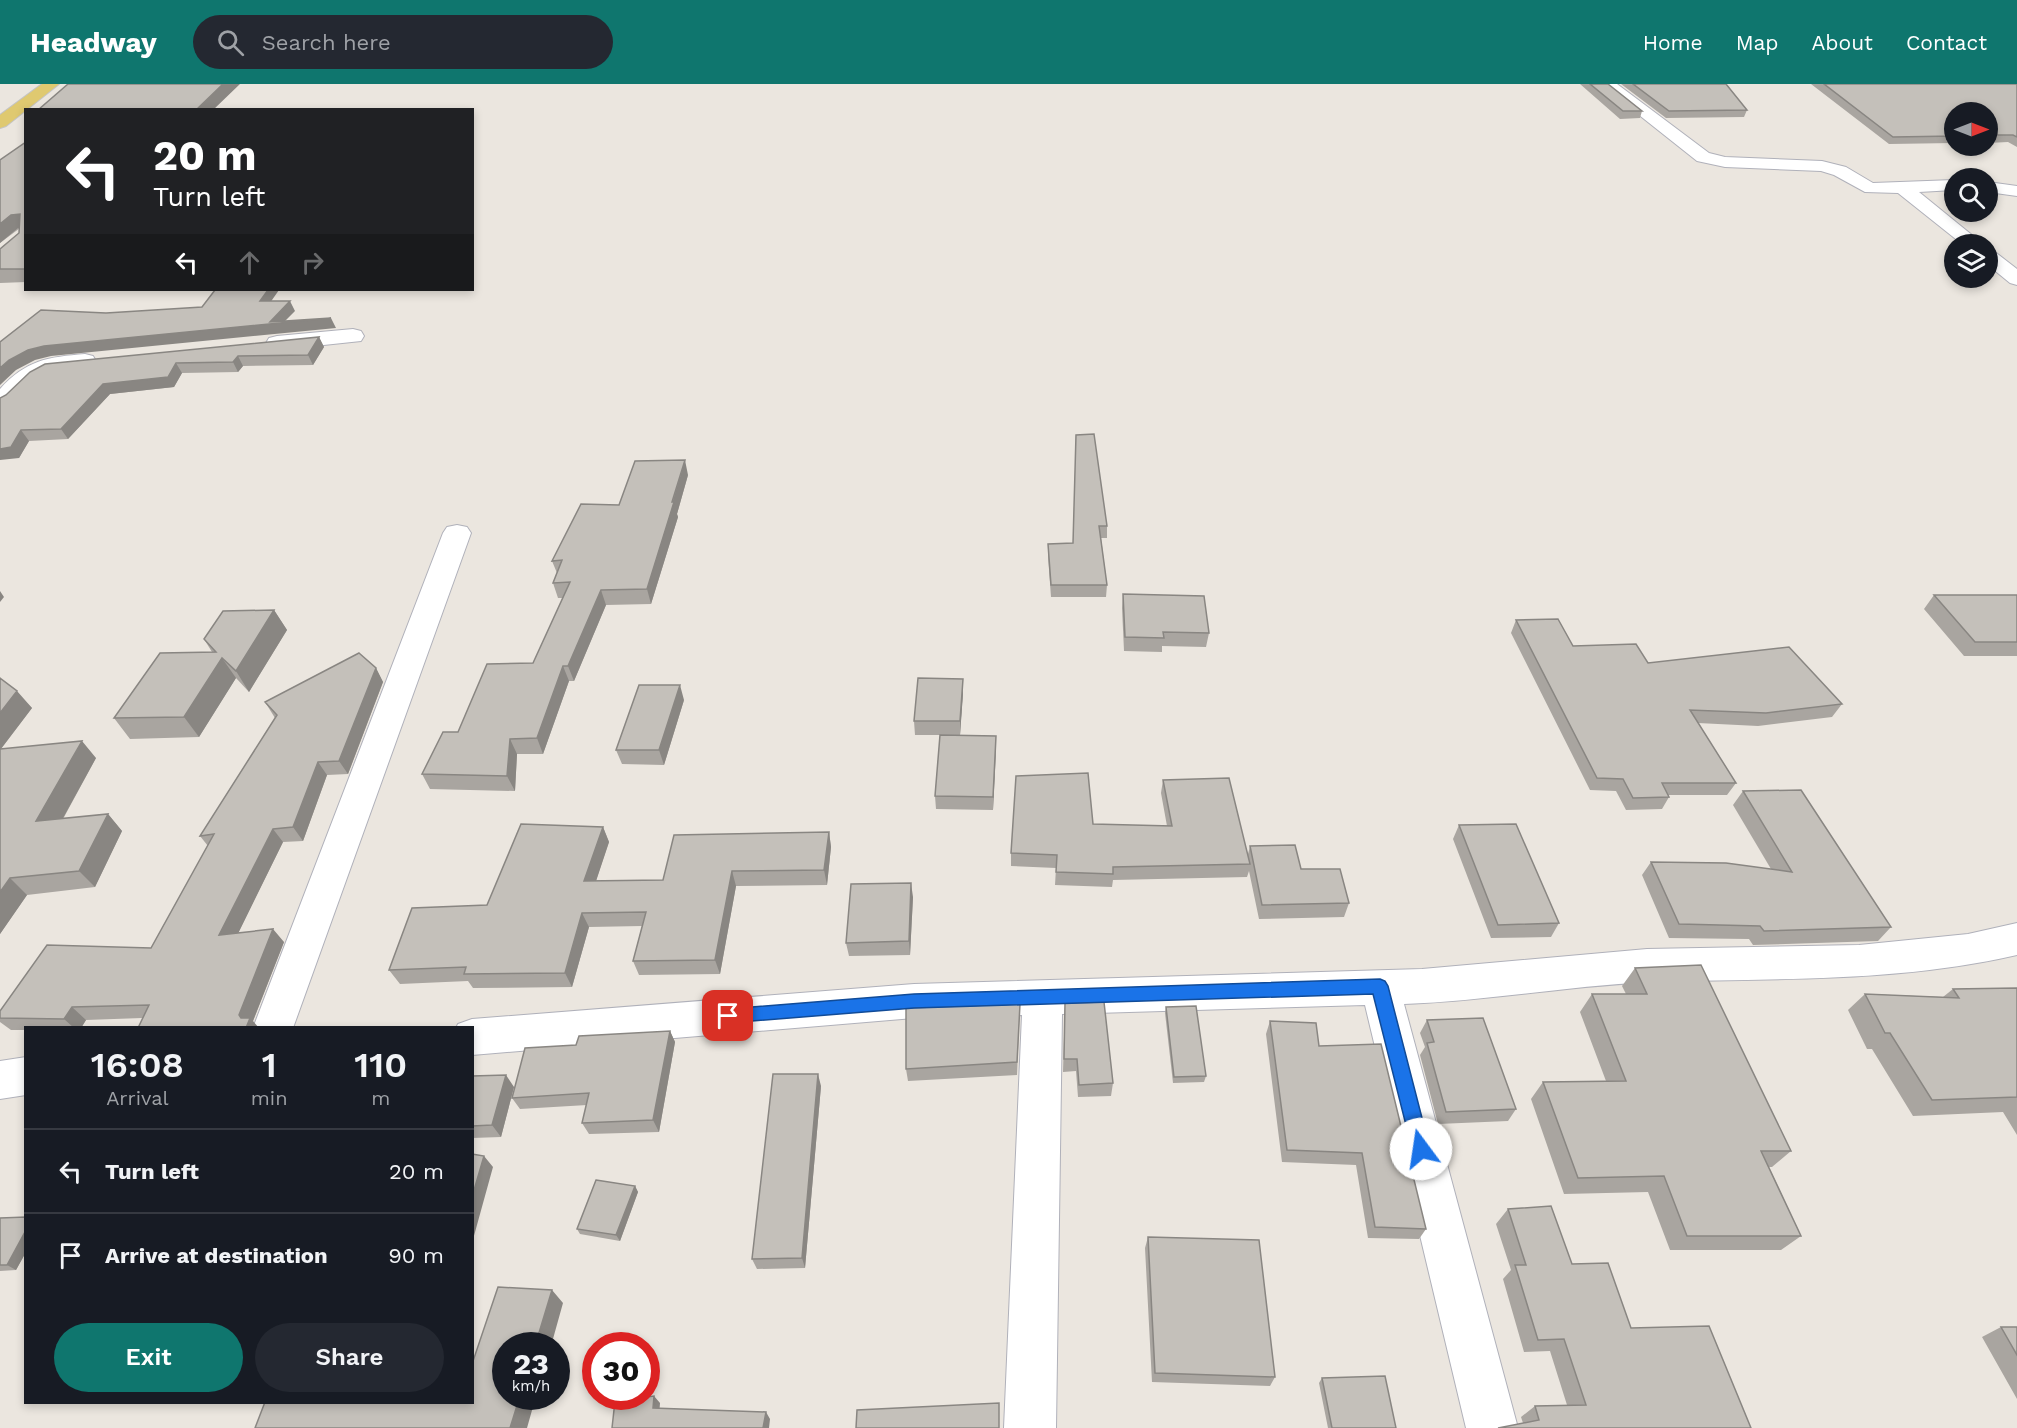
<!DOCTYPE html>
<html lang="en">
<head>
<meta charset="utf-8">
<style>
  :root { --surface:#171b24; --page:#242831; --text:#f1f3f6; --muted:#9ea1a6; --line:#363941; --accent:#0f766e }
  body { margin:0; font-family:"Work Sans",sans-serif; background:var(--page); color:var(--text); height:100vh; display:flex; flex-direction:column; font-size:22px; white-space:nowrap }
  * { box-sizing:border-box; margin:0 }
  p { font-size:20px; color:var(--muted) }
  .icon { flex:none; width:33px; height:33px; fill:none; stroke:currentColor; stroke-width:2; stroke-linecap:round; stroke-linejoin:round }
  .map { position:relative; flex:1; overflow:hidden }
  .sheet { position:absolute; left:24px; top:942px; width:450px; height:378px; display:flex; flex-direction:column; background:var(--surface); border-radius:0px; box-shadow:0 3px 9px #0003 }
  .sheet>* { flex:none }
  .guide { position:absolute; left:24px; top:24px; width:450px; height:183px; border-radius:0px; box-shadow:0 3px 9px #0003; background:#202124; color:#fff; overflow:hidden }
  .needle { width:39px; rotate:90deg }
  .buttons { position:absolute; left:1944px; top:18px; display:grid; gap:12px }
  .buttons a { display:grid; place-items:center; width:54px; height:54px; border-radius:50%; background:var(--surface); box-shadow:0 3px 9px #0003; font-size:30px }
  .speed { position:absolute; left:492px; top:1248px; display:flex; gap:12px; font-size:30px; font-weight:700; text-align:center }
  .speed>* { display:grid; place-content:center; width:78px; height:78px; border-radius:50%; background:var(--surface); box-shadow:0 3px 9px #0003; line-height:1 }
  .speed small { font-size:15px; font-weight:400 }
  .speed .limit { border:9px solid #d22; background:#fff; color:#111 }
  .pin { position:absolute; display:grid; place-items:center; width:51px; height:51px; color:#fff; margin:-26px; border-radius:12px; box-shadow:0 3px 9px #0006 }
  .me { position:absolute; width:66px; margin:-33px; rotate:346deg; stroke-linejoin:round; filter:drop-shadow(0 0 4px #0008) }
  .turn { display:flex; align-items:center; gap:21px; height:126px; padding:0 30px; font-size:27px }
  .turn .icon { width:78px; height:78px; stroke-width:2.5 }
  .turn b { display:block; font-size:42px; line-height:51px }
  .lanes { display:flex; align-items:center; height:57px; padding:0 30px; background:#0003; justify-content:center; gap:30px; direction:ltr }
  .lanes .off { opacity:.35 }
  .eta { display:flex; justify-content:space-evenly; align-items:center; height:102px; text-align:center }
  .eta b { font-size:36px; font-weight:600; line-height:42px }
  .primary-button { display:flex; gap:12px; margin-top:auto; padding:12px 30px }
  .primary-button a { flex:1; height:69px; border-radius:36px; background:var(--accent); color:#fff; font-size:24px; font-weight:600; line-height:69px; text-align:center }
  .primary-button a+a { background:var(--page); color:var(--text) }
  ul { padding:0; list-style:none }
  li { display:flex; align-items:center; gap:18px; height:84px; padding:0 30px; border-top:2px solid var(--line) }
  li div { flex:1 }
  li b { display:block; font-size:22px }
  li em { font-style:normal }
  header { display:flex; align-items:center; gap:36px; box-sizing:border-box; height:84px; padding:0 30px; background:var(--accent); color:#fff }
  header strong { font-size:28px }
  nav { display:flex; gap:33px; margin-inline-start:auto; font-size:21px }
  .search { width:420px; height:54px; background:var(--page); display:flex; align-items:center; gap:15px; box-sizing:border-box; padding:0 21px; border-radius:33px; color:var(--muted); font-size:22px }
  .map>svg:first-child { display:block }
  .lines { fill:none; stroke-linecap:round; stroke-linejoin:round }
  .minor-casing { stroke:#b0b1ba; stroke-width:2 }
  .primary-casing { stroke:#c4c4c4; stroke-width:2 }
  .minor { fill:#fff; fill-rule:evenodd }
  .primary { fill:#dfc970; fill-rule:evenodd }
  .wall { fill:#a9a5a0 }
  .shaded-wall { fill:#898682 }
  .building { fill:#c4c0ba; stroke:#898682; stroke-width:1.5 }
  .route { fill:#1a73e8; stroke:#114b97; stroke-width:1.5 }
</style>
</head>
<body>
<header>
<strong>Headway</strong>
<div class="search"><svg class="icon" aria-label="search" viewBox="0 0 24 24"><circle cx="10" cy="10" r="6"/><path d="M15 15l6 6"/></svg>Search here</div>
<nav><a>Home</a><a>Map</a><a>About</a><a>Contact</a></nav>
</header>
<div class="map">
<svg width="2017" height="1344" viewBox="0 0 2017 1344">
  <rect width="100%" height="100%" fill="#ebe6df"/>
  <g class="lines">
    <defs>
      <path id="minor" d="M1600,0H1617L1709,69L1725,73L1822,77L1846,83L1873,99L1954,96V106L1919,108L1983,160H1962L1898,109L1865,108L1834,91L1821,87L1725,83L1697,77Z
        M1988,98L2017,102V112L1988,108Z
        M1988,166L1995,168L2017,185V201L2010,199L1988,181Z
        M353,245L361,247L364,252L361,257L277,266L269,264L266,259L269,254L277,252Z
        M85,270L93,272L96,277L93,282C77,286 59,283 45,290C27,298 18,322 0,326V305C26,276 48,273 85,270Z
        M457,441L467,443L471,449L293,944H253L443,449L447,443Z
        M2017,839V871C1896,899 1773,894 1650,898C1568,902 1486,917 1404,920L1518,1344H1466L1365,921L1062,930L1056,1344H1004L1022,931L914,934L472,971V944H456L458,940L472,935L914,900L1422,885L1647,865L1859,861L1968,850Z
        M26,973V1011L0,1015V977Z"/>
      <path id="primary" d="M42,0H59L6,42L0,44V31Z"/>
    </defs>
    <!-- minor casing -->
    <use href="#minor" class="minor-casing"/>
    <!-- primary casing -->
    <use href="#primary" class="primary-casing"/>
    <!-- minor -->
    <use href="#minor" class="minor"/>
    <!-- primary -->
    <use href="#primary" class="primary"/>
  </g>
  <!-- wall -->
  <path class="wall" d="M1580,0H1608L1642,27L1640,34L1620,35Z
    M1621,0H1726L1747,26L1744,33L1666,34Z
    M1811,0H2017V63L2008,58L1988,59V28H1954V59L1889,60Z
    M26,58V198L0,199V165L19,149L20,144L0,159V76Z
    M319,253L324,263L313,281L243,282L238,288L182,289L174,303L110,310L68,355L29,357L19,374L6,311Z
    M1076,351L1107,442V454H1101L1107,501L1106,513H1051L1048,472V460L1073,459Z
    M688,391L677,430L678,433L651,520L606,521L574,597H569L543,670H517L515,707L430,705L422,690L458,648L533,579L563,514H558L553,499L557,489L552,477L619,421Z
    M1123,510L1209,549L1206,563L1162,562V568L1124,567L1122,524Z
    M1934,511H2017V572H1964L1924,525Z
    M274,526L287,546L249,608L236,594L199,653L130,655L114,634L212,568L204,555Z
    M1516,536L1573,562L1842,620L1832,633L1758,642L1698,639L1736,699L1727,711H1669V713L1662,725L1626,726L1616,707L1590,706L1511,549Z
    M376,584L383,598L348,690L327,691L303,757L283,758L238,849L284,858L253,937L142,934L86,936L81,944H26V946H11L0,938V927L151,864L208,762L200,752L275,634L265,618Z
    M0,594L32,624L1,665L96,674L63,735L108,730L122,747L95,803L27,811L0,850Z
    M963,609L960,651L996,652L993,726L936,725L935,712L940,651H915L914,637Z
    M684,616L664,681L622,680L616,666Z
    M1163,696L1248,770L1250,762L1301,785L1349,819L1344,833L1259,835L1249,787L1247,793L1113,796L1112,803L1055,801L1056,784L1011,782V769L1093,740L1167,742L1161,709Z
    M1743,707L1891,843L1878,857L1753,861L1749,855L1669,854L1642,791L1651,778L1771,785L1733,721Z
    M1459,741L1559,839L1551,853L1491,854L1453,755Z
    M603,743L609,758L596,797L663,796L829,748L831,763L827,801L736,802L720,890L639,891L633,877L642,842L589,843L572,903L473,904L468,897L400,900L389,886Z
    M913,813L910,871L849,872L846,859Z
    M1635,884L1791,1067L1772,1083H1769L1801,1152L1781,1166H1670L1648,1108L1564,1110L1531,1015L1543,998L1606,997L1580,928L1592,910H1626L1622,902Z
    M2017,904V1051L2003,1028L1913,1032L1872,965H1867L1848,926L1865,910L1943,913L1953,905Z
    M1065,919L1113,999L1111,1012L1078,1013L1076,987L1063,988Z
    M1020,920L1017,991L908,997L906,985Z
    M1166,923L1206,992L1204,998L1173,999L1165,929Z
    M1427,936L1516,1025L1508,1037L1438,1040L1420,971L1425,963L1420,949Z
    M1270,937L1319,962L1426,1145L1419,1155L1368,1154L1356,1081L1282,1078L1266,950Z
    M670,947L675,958L659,1048L589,1050L582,1039L587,1021L520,1025L512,1014L576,961Z
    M472,992L514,1003L501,1053L472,1054Z
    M821,1002L805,1184L757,1185L752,1175Z
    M635,1102L638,1108L620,1157L580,1150L577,1145Z
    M1508,1125L1572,1180L1631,1244L1751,1344L1523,1339L1521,1333L1535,1322L1567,1321L1550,1267L1524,1268L1503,1195L1511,1186L1496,1140Z
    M26,1133V1168L16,1186L0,1187V1134Z
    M1148,1153L1275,1293L1270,1302L1152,1298L1145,1164Z
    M2001,1243H2017V1315L1982,1253Z
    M1322,1294L1396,1344H1328L1319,1299Z"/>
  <!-- shaded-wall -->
  <path class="shaded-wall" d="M223,0H240L213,26H196Z
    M20,130L26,143L18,144L0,159V140L11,131Z
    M268,206H279L265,226L260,217Z
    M290,217L295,227L284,238L331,234L336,244L51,272L35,276L16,286L0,301V284L9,276L28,266L44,262L270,238Z
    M319,253L324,263L313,281L308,271Z
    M238,272L243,282L238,288L233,278Z
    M176,279L182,289L174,303L110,310L68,355L61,345L103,300Z
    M21,346L29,357L19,374L0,376V365Z
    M685,376L688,391L677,430L678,433L651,520L647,505Z
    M601,506L606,521L574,597L568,582Z
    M0,507L4,513L0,518Z
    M274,526L287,546L249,608L236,587Z
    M222,574L236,594L199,653L184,633Z
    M563,582L569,597L543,670L537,654Z
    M376,584L383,598L348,690L339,677Z
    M963,595V609L960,651V637Z
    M680,601L684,616L664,681L659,666Z
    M17,607L32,624L0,666V629Z
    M996,652V666L993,726V713Z
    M510,655L517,670L515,707L507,692Z
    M82,657L96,674L52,754L36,737Z
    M318,678L327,691L303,757L293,743Z
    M108,730L122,747L95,803L79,787Z
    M603,743L609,758L591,812L584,797Z
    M273,745L283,758L231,864L219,851Z
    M829,748L831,763L827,801L824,786Z
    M732,787L736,802L720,890L715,876Z
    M10,794L27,811L0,850V808Z
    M911,799L913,813L910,871L909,857Z
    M582,829L589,843L572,903L565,889Z
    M273,845L284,858L253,937L259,944H246L239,931Z
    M72,923L86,936L81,944H74L64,935Z
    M670,947L675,958L659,1048L653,1036Z
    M818,990L821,1002L805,1184L802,1174Z
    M506,991L514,1003L501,1053L492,1041Z
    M484,1072L493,1083L472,1159V1113Z
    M635,1102L638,1108L620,1157L616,1151Z
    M26,1146V1168L16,1186L7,1181Z
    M552,1206L563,1219L551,1262H535Z
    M520,1312H536L527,1344H510Z
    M654,1312L660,1319L659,1332L653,1324Z
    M766,1328L770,1335L769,1344H763Z"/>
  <!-- building -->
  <path class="building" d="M68,0H223L196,26H38Z
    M1590,0H1608L1642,27H1623Z
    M1633,0H1726L1747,26L1669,27Z
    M1824,0H2017V53L2013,51H1988V28H1954V52L1893,53Z
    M26,58V185H0V165L19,149L20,130L11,131L0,140V76Z
    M215,206H268L260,217H290L270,238L331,234L44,262L28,266L9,276L0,284V258L41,226L106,229L202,223Z
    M319,253L308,271L238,272L233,278L176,279L168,293L103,300L61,345L21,346L11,363L0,365V314L6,311L30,288L45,280Z
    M1094,350L1107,442H1099L1107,501H1051L1048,460L1073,459L1076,351Z
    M685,376L672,418H674L647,505L601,506L568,582H563L537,654L510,655L507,692L422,690L443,648H458L487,580L533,579L570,498L553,499L562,476L552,477L581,420L619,421L635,377Z
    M1123,510L1204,512L1209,549L1163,548L1164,554L1125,553Z
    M1934,511H2017V558H1975Z
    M274,526L236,587L222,574L184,633L114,634L160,569L216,568L204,555L223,527Z
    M1558,535L1573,562L1636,560L1648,579L1789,563L1842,620L1766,629L1690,626L1736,699H1662L1669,713L1633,714L1623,695L1597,694L1516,536Z
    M359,569L376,584L339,677L318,678L293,743L273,745L219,851L273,845L239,931L241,934H250L246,944H138L149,921L72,923L64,935L0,934V927L47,861L151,864L214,750L200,752L277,631L265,618Z
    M0,594L17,607L0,629Z
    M918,594L963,595L960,637H914Z
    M639,601H680L659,666H616Z
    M940,651L996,652L993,713L935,712Z
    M82,657L36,737L108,730L79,787L10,794L0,808V665Z
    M1088,689L1093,740L1172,742L1163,696L1229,694L1250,780L1113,783V790L1056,788L1057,771L1011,769L1016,692Z
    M1801,706L1891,843L1764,847L1760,842L1679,840L1651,778L1726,779L1792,788L1743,707Z
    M521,740L603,743L584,797L663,796L674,751L829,748L824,786L732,787L715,876L633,877L646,828L582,829L565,889L464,890L466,883L389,886L412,824L487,821Z
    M1516,740L1559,839L1498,841L1459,741Z
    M1295,761L1301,785H1340L1349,819L1262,821L1250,762Z
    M911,799L909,857L846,859L851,800Z
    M1701,881L1791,1067H1761L1801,1152H1687L1664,1092L1578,1094L1543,998L1626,997L1592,910H1647L1635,884Z
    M2017,904V1013L1932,1016L1890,949H1885L1865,910L1959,914L1953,905Z
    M1104,918L1113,999L1079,1001L1077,975H1064L1065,919Z
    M1020,920L1017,978L906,985V924Z
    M1196,922L1206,992L1174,993L1166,923Z
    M1483,934L1516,1025L1446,1028L1427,959L1434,958L1427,936Z
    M1270,937L1316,939L1319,962L1381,960L1426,1145L1375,1143L1362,1069L1287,1066Z
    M670,947L653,1036L582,1039L589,1009L512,1014L525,964L576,961L579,952Z
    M773,990H818L802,1174L752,1175Z
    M506,991L492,1041L472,1042V992Z
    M472,1070L484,1072L472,1113Z
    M596,1096L635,1102L616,1151L577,1145Z
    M1551,1122L1572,1180L1608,1179L1631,1244L1709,1242L1751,1344H1498L1539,1336L1535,1322L1586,1321L1564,1255L1538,1256L1515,1181H1526L1508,1125Z
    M26,1133V1146L7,1181H0V1134Z
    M1148,1153L1259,1156L1275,1293L1155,1289Z
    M498,1203L552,1206L535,1262H506V1312H520L510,1344H255L265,1318H472V1280Z
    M2001,1243H2017V1271Z
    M1385,1292L1396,1344H1332L1322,1294Z
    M654,1312L653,1324L766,1328L763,1344H612L615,1317Z
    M999,1319V1344H856L857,1326Z"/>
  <!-- route -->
  <path class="route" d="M1380,895L1385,897L1388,902L1430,1065L1427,1071L1421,1074L1415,1071L1412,1065L1373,910L914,924L728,939L722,937L720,932L722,927L728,925L914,910Z"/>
</svg>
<div class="buttons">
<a><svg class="needle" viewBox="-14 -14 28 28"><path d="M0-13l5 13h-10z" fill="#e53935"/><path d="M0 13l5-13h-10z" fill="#9ea1a6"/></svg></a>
<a><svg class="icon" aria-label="search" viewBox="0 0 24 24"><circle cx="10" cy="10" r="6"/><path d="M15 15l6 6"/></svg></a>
<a><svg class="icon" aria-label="layers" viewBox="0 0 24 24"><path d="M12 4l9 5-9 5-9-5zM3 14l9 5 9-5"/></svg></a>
</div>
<div class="speed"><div>23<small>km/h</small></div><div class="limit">30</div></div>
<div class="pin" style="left:728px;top:932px;background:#d93025"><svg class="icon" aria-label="arrive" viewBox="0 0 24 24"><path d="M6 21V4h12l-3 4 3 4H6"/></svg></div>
<svg class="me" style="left:1421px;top:1065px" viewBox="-20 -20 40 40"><circle r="19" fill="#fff"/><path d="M0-13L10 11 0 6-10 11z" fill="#1a73e8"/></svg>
<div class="guide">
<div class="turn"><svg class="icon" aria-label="left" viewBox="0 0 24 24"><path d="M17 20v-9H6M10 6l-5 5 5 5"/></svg><div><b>20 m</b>Turn left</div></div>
<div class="lanes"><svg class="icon" aria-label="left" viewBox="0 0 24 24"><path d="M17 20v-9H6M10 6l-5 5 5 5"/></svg><svg class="icon off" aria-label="ahead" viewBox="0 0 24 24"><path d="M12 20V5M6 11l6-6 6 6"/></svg><svg class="icon off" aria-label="right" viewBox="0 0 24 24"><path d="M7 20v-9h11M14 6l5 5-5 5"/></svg></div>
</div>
<section class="sheet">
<div class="eta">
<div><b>16:08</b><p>Arrival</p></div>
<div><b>1</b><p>min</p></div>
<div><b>110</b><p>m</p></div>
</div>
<ul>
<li><svg class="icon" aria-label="left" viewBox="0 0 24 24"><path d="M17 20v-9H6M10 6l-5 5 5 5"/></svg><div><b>Turn left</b></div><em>20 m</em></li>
<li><svg class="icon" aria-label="arrive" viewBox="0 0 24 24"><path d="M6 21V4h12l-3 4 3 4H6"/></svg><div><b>Arrive at destination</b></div><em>90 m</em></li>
</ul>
<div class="primary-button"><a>Exit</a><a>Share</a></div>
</section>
</div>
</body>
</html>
